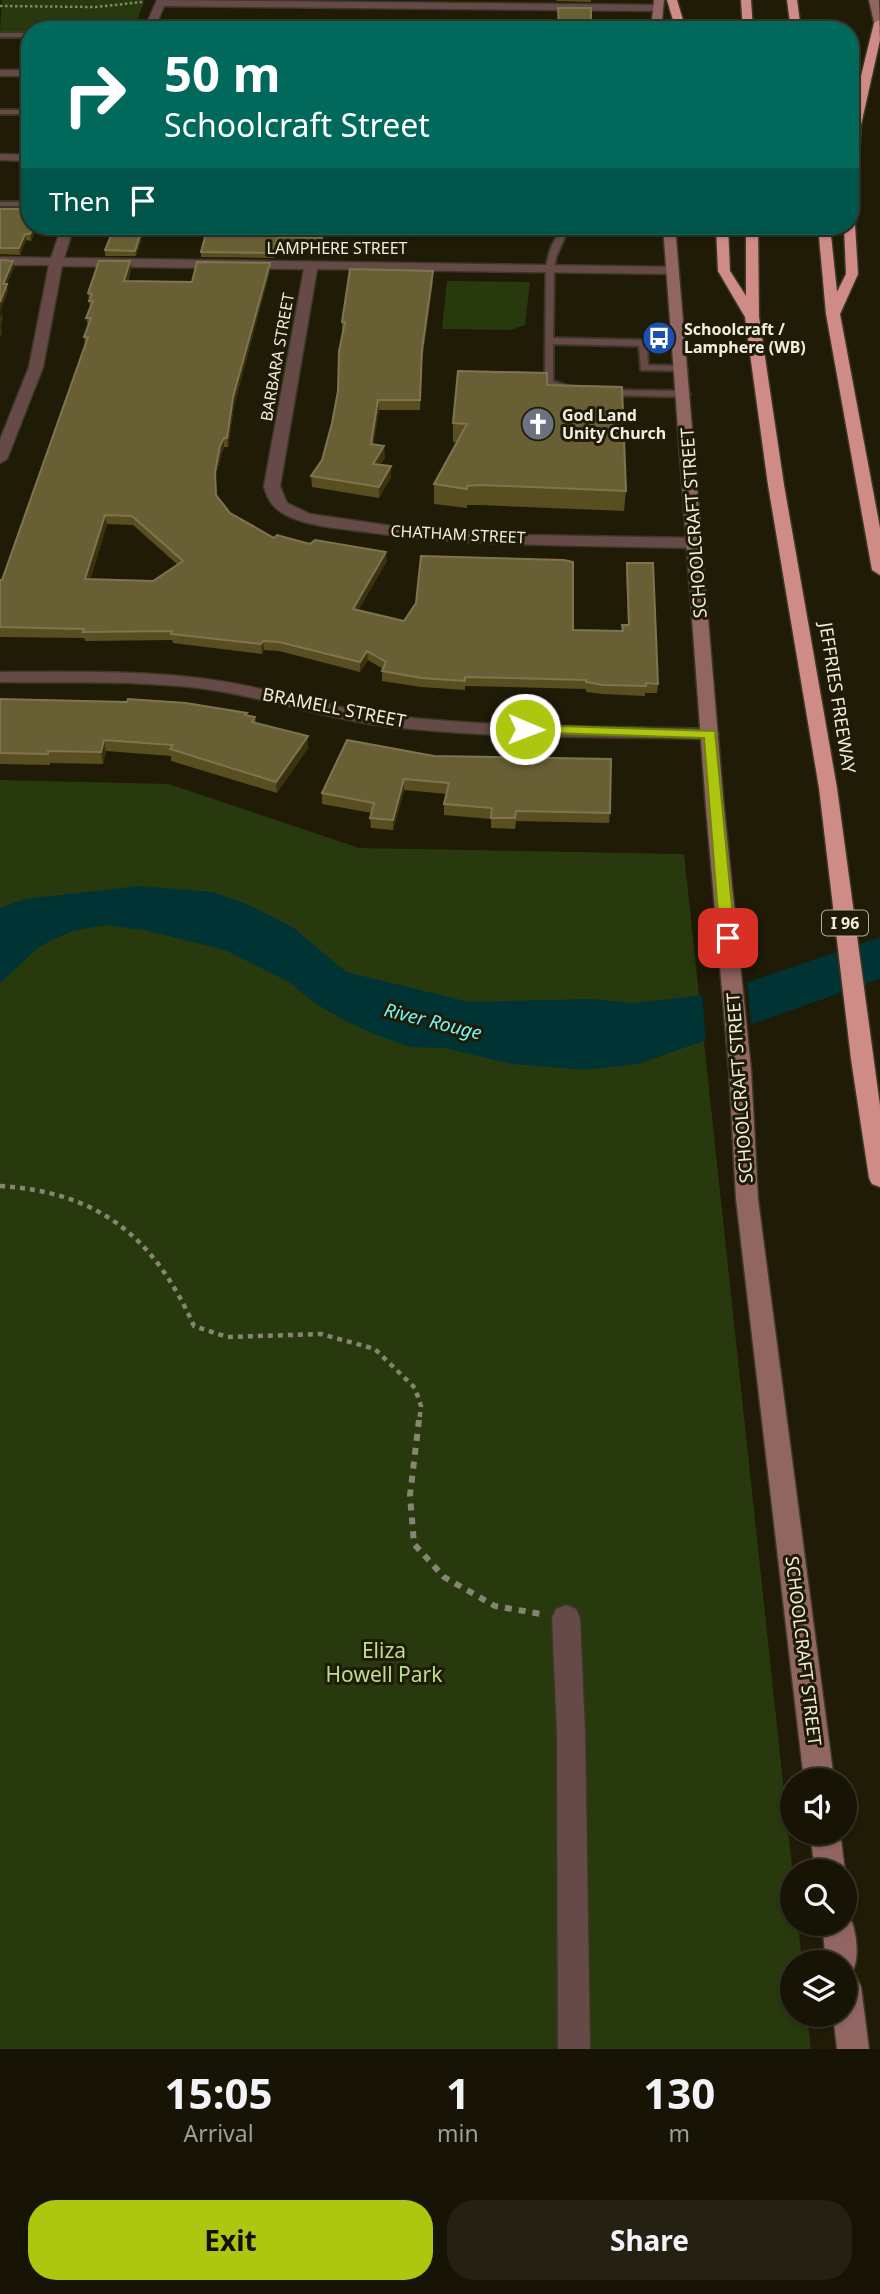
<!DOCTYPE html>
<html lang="en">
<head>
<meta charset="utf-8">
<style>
  :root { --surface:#171405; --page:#242113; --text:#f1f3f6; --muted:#9e9e9a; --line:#363327; --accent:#adc60f }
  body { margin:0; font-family:"Noto Sans",sans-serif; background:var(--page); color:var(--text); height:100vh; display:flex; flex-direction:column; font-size:26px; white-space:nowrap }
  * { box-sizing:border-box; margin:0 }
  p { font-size:23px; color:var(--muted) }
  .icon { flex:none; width:38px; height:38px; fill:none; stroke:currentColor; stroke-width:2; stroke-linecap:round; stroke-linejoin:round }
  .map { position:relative; height:2049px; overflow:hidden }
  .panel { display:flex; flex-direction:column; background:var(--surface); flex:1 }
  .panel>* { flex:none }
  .hud { position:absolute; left:21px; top:21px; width:838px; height:214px; border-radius:28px; box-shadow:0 2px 5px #0004,0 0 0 2px var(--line); background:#00695c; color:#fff; overflow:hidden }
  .fabs { position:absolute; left:780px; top:1768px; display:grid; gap:14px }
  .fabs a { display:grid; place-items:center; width:77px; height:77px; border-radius:50%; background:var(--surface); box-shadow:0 2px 5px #0004,0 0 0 2px var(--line); font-size:35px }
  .pin { position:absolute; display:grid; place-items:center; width:60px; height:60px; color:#fff; margin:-30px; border-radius:14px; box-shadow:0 4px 10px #0006 }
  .me { position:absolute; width:77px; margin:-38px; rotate:91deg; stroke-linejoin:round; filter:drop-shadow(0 0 5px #0008) }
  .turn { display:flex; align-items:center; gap:24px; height:147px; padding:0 28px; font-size:32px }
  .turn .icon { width:91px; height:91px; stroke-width:2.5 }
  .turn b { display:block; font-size:49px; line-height:60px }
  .then { display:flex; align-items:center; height:66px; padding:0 28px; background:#0003; gap:14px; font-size:26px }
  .eta { display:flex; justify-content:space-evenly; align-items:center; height:119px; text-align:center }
  .eta b { font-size:42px; font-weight:700; line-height:49px }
  .cta { display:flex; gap:14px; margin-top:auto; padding:14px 28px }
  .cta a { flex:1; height:80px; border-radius:28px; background:var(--accent); color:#111; font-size:28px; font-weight:700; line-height:80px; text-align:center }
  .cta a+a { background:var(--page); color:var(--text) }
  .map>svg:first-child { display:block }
  .green { fill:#28390d }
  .water { fill:#003334 }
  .pier { fill:#1f1b07 }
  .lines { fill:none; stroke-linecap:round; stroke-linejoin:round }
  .service-casing { stroke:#3c3825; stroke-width:4 }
  .minor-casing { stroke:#3c3825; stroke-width:3 }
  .secondary-casing { stroke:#3c3825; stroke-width:3 }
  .motorway-casing { stroke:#3c3825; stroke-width:3 }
  .path-far2 { stroke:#878473; stroke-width:2.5; stroke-dasharray:2.5 2.5; stroke-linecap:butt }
  .path-far1 { stroke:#878473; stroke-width:4.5; stroke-dasharray:5 5; stroke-linecap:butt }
  .path { stroke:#878473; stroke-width:6; stroke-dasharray:7 7; stroke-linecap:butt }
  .service { fill:#664a48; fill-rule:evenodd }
  .minor { fill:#664a48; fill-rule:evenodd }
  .secondary { fill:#906562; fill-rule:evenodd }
  .motorway { fill:#cf8c87; fill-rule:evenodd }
  .wall { fill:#584e20; fill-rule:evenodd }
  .shaded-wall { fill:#3b320e }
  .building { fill:#695f35; stroke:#7e7550; stroke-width:2; fill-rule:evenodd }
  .route { fill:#adc60f; stroke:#70810a; stroke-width:2 }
  .labels { text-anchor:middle; stroke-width:6; stroke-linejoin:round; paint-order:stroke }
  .far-street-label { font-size:16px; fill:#f0ede0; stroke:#1f1b07 }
  .far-poi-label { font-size:16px; font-weight:bold; fill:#f0ede0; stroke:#1f1b07; text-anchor:start }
  .shield { fill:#1f1b07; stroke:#b1ae9f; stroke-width:2 }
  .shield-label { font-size:16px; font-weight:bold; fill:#f0ede0 }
  .street-label { font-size:18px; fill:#f0ede0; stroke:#1f1b07 }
  .water-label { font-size:19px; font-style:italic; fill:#75f4f5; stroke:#1f1b07 }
  .near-park-label { font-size:21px; fill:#bcdf8e; stroke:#1f1b07 }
</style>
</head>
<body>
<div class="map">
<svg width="880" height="2049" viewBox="0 0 880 2049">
  <rect width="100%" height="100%" fill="#1f1b07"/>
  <!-- green -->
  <path class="green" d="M2,0H145L133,30H30V32H0Z
    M447,281L530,282L525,325L510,330L442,329Z
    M0,780L169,784L359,848L684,854L793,1876V1923H798L802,1962H793V2014H807L811,2049H0Z"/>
  <!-- water -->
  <path class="water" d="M139,886L213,892L249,905L294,928L346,972L469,1002L592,999L632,1003L713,994L880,937V979L638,1064L585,1070L512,1064L444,1048L411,1047L376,1035L342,1019L313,1002L289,982L225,950L144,930L105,925L72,931L40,946L0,983V908L25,899Z"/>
  <!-- pier -->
  <path class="pier" d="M747,979L752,1030L706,1045L702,992Z"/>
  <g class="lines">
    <defs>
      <path id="service" d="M0,33H30V37H0Z
        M0,110H30V114H0Z
        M0,202H30V206H0Z
        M562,232L566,234L556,257L554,268L553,338L643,340L647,343L648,365L682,366L687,369L685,371L641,370L639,346L553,344V381L576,389L571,392L545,385L546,268C548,256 552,239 562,232Z
        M603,390L685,391L690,394L685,397L606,395L601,392Z"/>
      <path id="minor" d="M157,0L658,5L663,8L658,11L164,6L154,30H144Z
        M0,70H30V76H0Z
        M0,154L30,155V161L0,160Z
        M62,226H74L64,258L677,267L679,270L673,274L317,269L280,486L287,503L310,514L399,527L525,535L694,538L702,543L694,548C587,545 480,547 374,533C347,529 316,528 290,517C276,511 267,501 264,486L304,269L62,266L43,367L7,459L0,463V440L29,367L49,265H0V257L51,258Z
        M0,672C69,672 138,670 206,679C269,687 330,709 393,716C498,728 604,726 710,729L719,734L710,739C604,736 498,739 393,727C330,720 269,698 206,689C138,680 69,683 0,682Z
        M566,1605L576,1609L580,1618L585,1732L590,2049H558L557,1732L552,1618L556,1609Z"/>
      <path id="secondary" d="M654,0H664L661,30H651Z
        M869,0H879L880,30L875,27Z
        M663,226H675L724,808L751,1069L758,1199L834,1780H804L736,1199L729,1069L706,808Z
        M810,1832H840L845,1871H815Z
        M845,1911C857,1923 861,1960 851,1974L856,1976L861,1987L869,2049H837L833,2014H845V1962H826L822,1923H845Z"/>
      <path id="motorway" d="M667,0H677L686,30H676Z
        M741,0H751L753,30H743Z
        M787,0H797L801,30H791Z
        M879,20L880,40L861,125L855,225L858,274L840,314L880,528V575L872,570L826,314L818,226H830L837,292L846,274L844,226H850V121L874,23Z
        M716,226H728L730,271L746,296V226H758L759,317L784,485L837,788L880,1106V1187L872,1184L869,1178L851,1059L819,788L768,485L745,317L718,271Z"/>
    </defs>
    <!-- service casing -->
    <use href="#service" class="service-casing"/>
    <!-- minor casing -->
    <use href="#minor" class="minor-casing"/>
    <!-- secondary casing -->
    <use href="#secondary" class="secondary-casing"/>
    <!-- motorway casing -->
    <use href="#motorway" class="motorway-casing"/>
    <!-- path-far2 -->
    <path class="path-far2" d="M0,6L96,7L142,2"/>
    <!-- path-far1 -->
    <path class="path-far1" d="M0,1186C99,1192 154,1237 194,1326L227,1337L321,1334L375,1349L415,1388L421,1406L419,1422"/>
    <!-- path -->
    <path class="path" d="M419,1420L410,1495L414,1544L444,1577L495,1606L541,1614"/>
    <!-- service -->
    <use href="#service" class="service"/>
    <!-- minor -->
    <use href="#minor" class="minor"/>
    <!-- secondary -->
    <use href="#secondary" class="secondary"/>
    <!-- motorway -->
    <use href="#motorway" class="motorway"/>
  </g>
  <!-- wall -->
  <path class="wall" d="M556,0H591V2L557,1Z
    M30,116V141H22L21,136Z
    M0,209L30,226H38L31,241L26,240L20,255L0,254Z
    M144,226V230L136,256H105V250Z
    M325,226L322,244L278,243L274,258L201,257V252L272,227Z
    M538,226H568V229L538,227Z
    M131,269L128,282H192L270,271L234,406L228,447H224L221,455L215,480L217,496L230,513L274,538L310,544L387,561L358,610L404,621L573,630L622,631V625H628L626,572L627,563L658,684L657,693H645V696L602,694L586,692V689L465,686V690L421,687L382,681V671L383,669L368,660L360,672L279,651L264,650L262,654L173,643L172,640L85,641L84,638L0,637V580H2L85,345L84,337L88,326L86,318L90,308L88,293ZM107,524L133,525L178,565L153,581L90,580Z
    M433,271V281L422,360L420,410H379L373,444L385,457L380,465L391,466V477L379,498L312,487L311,476L322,460L332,423L338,391L343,333H342V322Z
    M547,385L626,491L624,511L480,505H467V508L434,504V484L457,443L453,442V423Z
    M0,699L247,713V715L255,717L256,723L308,748L277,793L171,761V756L106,751L103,764L50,763V765L0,764Z
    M347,740L610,813L609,823L516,821L515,829L491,828V819L444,815V804L447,794L404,790L393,830L371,828L370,818L372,813L322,804V793Z"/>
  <!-- shaded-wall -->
  <path class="shaded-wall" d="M34,226H38L31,241L30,234Z
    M144,226V230L136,256L135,251Z
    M25,234L26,240L20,255L19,248Z
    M278,237V243L274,258L273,253Z
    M13,261L14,268L4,291L3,284Z
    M130,261L131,269L125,290L124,281Z
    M270,263V271L234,406L228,447L227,438L233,397Z
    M433,271V281L422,360L420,410L422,350Z
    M7,284L8,291L1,309L0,317L2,313L3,319L0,328L1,326L2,333L0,338V302Z
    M378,400L379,410L372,455L371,444Z
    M224,438V447L221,455L215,480V472L220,446Z
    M384,446L385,457L374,475L373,464Z
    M391,466V477L379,498V487Z
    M105,515L107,524L87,589L85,579Z
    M386,552L387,561L354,618L353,609Z
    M263,641L264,650L262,654L261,644Z
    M367,651L368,660L360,672V662Z
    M308,736V748L277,793L276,782Z
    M104,740L106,751L103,764L101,752Z
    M404,779V790L393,830V820Z"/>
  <!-- building -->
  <path class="building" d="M558,8H591V28H588L589,30H559Z
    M30,116V136H21Z
    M0,209H30V226H34L30,234H25L19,248H0Z
    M115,226H143L135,251L105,250Z
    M208,226L272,227V226H324L322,238L278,237L273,253L201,252Z
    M0,260L13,261L3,284H7L0,302Z
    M99,261H130L124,281L192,282L197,262L270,263L233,397L227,438H224L220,446L215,472L216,495L230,513L274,538L277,535L310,544L315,540L386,552L353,609L404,621L416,603L421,556L564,560L573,562V630L623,631L622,625H629L627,563H653L658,684L646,683V686L603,685L586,682V680L465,677V681L421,678L382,671L386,662L367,651L360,662L279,642L263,641L261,644L171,634L172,631L83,632L84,629L0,627V580H2L88,337H84L91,318H86L93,301H89L92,294L88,293ZM105,515L132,516L183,561L153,581L85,579Z
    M350,269L433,271L422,350L420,400H378L371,444L384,446L373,464L391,466L379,487L311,476L322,460L332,423L338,391L339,351L345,322H342Z
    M458,371L547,373V385L622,387L626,491L481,485L467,486V489L434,484L467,424L453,423Z
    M0,699L127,702L128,699L186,703L247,713L245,715L255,717L252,722L308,736L276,782L170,749L173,745L104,740L101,752L48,751V754L0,753Z
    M347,740L434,756L611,759L610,813L516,811L515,818H491L492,808L444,804L449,783L404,779L393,820L370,818L374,803L322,793Z"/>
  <!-- route -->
  <path class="route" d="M525,725L715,731L735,938L733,941H722L720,938L704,738L520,732L518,729Z"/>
  <!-- icons -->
  <defs>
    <symbol id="bus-disc" viewBox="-11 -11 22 22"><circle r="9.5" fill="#1a4fb4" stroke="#1f1b07"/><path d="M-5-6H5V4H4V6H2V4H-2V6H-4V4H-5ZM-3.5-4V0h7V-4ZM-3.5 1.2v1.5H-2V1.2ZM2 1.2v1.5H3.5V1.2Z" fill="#fff"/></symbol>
    <symbol id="church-disc" viewBox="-11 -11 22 22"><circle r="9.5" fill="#6b7280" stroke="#1f1b07"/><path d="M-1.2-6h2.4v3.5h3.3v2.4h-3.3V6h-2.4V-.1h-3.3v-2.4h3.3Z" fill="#fff"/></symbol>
  </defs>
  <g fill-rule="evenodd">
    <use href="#bus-disc" x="640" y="319" width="38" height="38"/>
    <use href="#church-disc" x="519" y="405" width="38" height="38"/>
  </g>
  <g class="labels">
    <!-- far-street labels -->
    <g class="far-street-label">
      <text x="337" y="254">LAMPHERE STREET</text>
      <text transform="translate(277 357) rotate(-80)" y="6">BARBARA STREET</text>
      <text transform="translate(458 534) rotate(3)" y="6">CHATHAM STREET</text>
    </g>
    <!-- far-poi labels -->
    <g class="far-poi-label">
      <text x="684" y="335">Schoolcraft /<tspan x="684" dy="18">Lamphere (WB)</tspan></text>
      <text x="562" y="421">God Land<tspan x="562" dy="18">Unity Church</tspan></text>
    </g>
    <!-- shield labels -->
    <rect class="shield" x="822" y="910.5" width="46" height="25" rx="5"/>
    <g class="shield-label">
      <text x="845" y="929">I 96</text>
    </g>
    <!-- street labels -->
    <g class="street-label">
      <text transform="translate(694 523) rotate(-94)" y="6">SCHOOLCRAFT STREET</text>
      <text transform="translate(837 698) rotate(81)" y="6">JEFFRIES FREEWAY</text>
      <text transform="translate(334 708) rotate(11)" y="6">BRAMELL STREET</text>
      <text transform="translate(740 1088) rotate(-94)" y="6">SCHOOLCRAFT STREET</text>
      <text transform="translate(803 1651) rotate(83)" y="6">SCHOOLCRAFT STREET</text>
    </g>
    <!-- water labels -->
    <g class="water-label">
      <text transform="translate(433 1021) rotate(14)" y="7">River Rouge</text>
    </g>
    <!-- near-park labels -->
    <g class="near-park-label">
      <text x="384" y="1658">Eliza<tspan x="384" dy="24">Howell Park</tspan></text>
    </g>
  </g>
</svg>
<div class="fabs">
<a><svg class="icon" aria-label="sound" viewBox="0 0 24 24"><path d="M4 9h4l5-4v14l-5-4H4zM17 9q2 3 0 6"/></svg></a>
<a><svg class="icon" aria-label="search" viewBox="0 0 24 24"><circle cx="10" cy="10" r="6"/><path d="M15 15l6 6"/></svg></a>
<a><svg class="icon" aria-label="layers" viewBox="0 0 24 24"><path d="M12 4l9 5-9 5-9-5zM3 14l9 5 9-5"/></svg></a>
</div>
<div class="pin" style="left:728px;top:938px;background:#d93025"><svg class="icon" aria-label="arrive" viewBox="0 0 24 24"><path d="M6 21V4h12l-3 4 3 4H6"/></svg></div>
<svg class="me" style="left:525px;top:729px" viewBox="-20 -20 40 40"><circle r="17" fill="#adc60f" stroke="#fff" stroke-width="3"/><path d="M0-11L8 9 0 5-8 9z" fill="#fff"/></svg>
<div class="hud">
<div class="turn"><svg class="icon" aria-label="right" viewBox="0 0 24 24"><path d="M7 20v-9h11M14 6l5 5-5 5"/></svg><div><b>50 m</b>Schoolcraft Street</div></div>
<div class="then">Then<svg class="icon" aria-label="arrive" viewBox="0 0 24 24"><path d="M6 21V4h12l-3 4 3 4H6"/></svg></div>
</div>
</div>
<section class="panel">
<div class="eta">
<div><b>15:05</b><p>Arrival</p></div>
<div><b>1</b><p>min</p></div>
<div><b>130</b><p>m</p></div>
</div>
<div class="cta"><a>Exit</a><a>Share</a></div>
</section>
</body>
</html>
